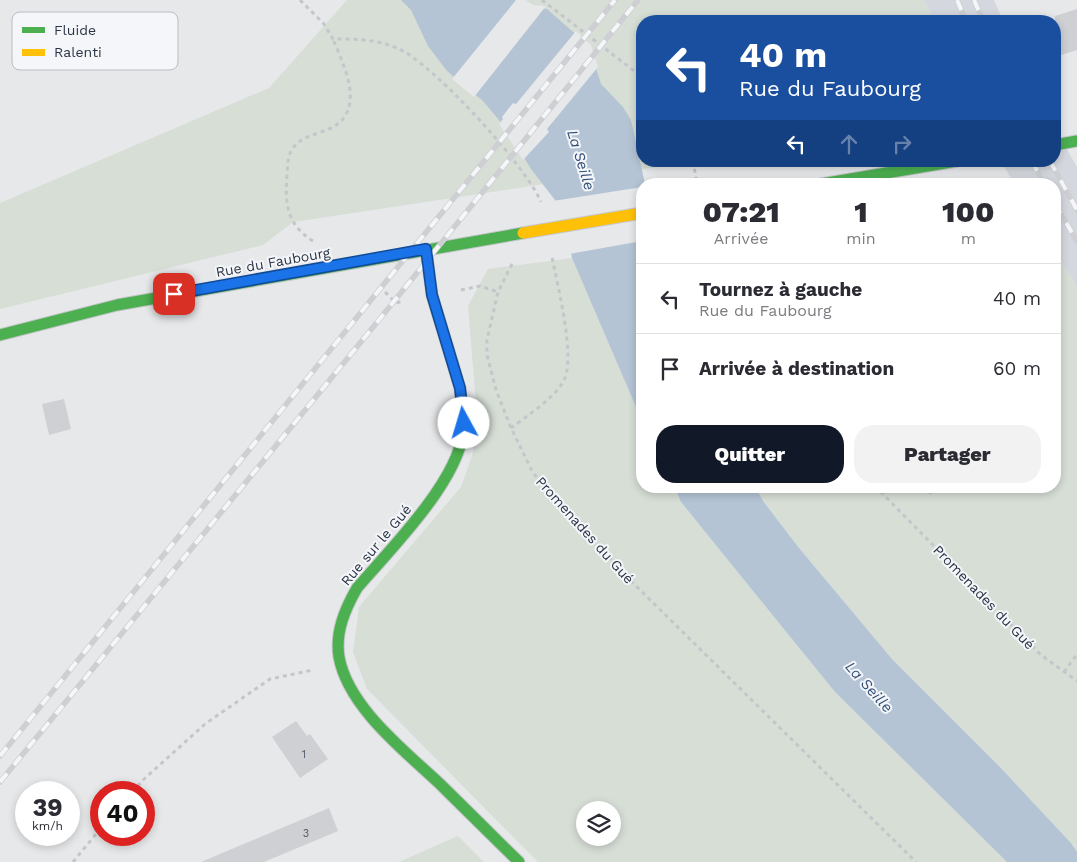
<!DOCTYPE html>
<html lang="fr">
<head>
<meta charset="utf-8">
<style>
  :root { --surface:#fff; --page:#f2f2f3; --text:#2b2b33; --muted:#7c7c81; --line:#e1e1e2; --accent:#111827 }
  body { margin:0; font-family:"Work Sans",sans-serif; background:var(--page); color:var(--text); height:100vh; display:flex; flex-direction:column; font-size:19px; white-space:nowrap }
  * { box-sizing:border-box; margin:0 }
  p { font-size:16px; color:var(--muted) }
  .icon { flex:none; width:28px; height:28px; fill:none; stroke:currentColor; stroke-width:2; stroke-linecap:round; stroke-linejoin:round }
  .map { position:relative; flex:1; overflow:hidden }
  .drawer { position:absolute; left:636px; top:178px; width:425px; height:315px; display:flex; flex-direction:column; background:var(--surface); border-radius:20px; box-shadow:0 2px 8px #0003 }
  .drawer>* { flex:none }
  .hud { position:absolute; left:636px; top:15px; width:425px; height:152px; border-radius:20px; box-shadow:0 2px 8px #0003; background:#1a4fa0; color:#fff; overflow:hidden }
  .fabs { position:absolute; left:576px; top:801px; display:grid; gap:10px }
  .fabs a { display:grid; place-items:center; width:45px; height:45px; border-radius:50%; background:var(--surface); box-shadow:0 2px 8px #0003; font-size:25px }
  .speed { position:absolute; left:15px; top:781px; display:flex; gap:10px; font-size:25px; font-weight:700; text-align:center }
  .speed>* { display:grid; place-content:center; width:65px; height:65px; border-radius:50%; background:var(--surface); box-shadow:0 2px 8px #0003; line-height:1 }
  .speed small { font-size:12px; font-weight:400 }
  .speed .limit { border:8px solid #d22; background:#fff; color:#111 }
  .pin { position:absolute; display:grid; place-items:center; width:42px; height:42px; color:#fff; margin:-21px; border-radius:10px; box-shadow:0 2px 8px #0006 }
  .me { position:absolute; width:55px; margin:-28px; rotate:354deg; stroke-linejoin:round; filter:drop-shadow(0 0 4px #0008) }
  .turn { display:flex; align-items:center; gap:18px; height:105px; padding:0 20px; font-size:22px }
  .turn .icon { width:65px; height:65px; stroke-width:2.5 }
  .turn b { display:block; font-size:35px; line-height:42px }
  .lanes { display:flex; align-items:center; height:48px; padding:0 20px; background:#0003; justify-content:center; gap:25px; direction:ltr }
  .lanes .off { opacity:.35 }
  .eta { display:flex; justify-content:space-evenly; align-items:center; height:85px; text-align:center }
  .eta b { font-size:30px; font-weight:800; line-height:35px }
  .action { display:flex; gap:10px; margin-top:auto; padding:10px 20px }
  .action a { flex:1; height:58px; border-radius:20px; background:var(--accent); color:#fff; font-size:20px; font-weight:800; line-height:58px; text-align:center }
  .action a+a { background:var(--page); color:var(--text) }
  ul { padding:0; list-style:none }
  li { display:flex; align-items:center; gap:15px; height:70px; padding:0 20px; border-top:1px solid var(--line) }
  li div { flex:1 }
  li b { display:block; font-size:19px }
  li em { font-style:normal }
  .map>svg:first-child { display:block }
  .built { fill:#d4d7dd }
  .green { fill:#d6ded6; fill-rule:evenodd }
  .water { fill:#b4c4d5 }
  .pier { fill:#e6e8ea }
  .building { fill:#ced0d3 }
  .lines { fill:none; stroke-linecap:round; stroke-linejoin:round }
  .fast-casing { stroke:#c4c6c8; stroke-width:13 }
  .slow-casing { stroke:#c4c6c8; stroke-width:13 }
  .path { stroke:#c5c6ca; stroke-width:3; stroke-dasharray:4 4; stroke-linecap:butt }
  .fast { stroke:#4caf50; stroke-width:11 }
  .slow { stroke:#ffc107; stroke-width:11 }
  .rail-casing { stroke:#cecfd2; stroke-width:5.5 }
  .rail { stroke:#f4f6f9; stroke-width:4; stroke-dasharray:11; stroke-linecap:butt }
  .slow-bridge-casing { stroke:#c4c6c8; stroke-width:13; stroke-linecap:butt }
  .slow-bridge { stroke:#ffc107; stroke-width:11 }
  .route-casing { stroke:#114b97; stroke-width:12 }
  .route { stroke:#1a73e8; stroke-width:9 }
  .labels { text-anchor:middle; stroke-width:4; stroke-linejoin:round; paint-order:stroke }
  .number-label { font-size:11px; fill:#545c69 }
  .street-label { font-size:14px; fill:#2b3445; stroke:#f4f6f9 }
  .water-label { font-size:15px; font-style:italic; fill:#34527a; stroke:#f4f6f9 }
  .key { fill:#f4f6f9; stroke:#b8bcc3; stroke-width:1 }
  .key-label { font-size:14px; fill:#2b3445 }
</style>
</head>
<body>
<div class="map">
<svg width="1077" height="862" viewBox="0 0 1077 862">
  <rect width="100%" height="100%" fill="#e6e8ea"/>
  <!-- built -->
  <path class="built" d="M924,0H994L1003,21H934Z
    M1055,129L1077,167V287L1055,251V184H1014L1001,161H1055Z"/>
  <!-- green -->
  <path class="green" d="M347,0H924L934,21H642V161H696L293,222L263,245L0,309V203L269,88Z
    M1055,251L1077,287V852L1071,843L999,766L892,659L799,548L763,501L755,486H1055Z
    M572,258L642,421V486H674L681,502L835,692L1007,862H538L367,689L353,652L359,607L461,487L472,456L478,428L468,306L488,269ZM585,810H612V838H585Z
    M458,836L484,862H399Z"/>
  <!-- water -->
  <path class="water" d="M401,0H521L532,7L547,9L589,46L601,84L623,107L631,120L645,184H642V421L572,258L565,213L531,169L504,126L483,101L447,71L428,46L411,10Z
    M674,486H755L763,501L799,548L892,659L999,766L1071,843L1077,852V862H1007L835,692L681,502Z"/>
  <!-- pier -->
  <path class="pier" d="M516,0H526L533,5L546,6L474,97L452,79Z
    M576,31L591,45L598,67L547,129L549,132L523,160L499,124L503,119L502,117L513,103L516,104Z
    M642,187V241L569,254L563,214L553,201Z"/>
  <!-- building -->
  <path class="building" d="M1077,9V50L1055,57V16Z
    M64,399L71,429L49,435L42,404Z
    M296,721L307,736L310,734L328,759L300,778L272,737Z
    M329,808L338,831L319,839L264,862H201Z"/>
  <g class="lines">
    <defs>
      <path id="fast" d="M1055,145L1077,141
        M821,184L957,161
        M0,335L117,305L523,233
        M464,420C467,474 391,548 357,588C345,609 335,632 339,657C348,707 405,751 440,784C466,810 493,836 519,862"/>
      <path id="slow" d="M426,249L432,295L460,388L464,420"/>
    </defs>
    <!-- fast casing -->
    <use href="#fast" class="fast-casing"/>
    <!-- slow casing -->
    <use href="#slow" class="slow-casing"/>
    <!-- path -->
    <path class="path" d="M300,0L324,24L333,39C355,39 376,39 397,48C433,63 526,166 541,202
      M542,0L642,77
      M693,161L697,184
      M313,241C286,224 285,203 287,174C288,165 287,156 293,148C307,129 338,136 348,110C356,88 341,59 333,39
      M512,264L498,292L487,340V355L496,390L511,428L533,473L629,579L916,862
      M378,289L383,290L396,303L404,301
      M461,290L480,286L498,292
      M511,428C527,416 553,399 563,382C577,360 557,284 552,257
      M875,486L1041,655L1077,681
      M926,486L930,493L943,486
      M1064,672L1077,654
      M132,792L143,780L205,724L270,679L313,670
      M73,862L101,828"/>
    <!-- fast -->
    <use href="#fast" class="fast"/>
    <!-- slow -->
    <use href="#slow" class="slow"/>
    <defs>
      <path id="rail" d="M957,0L966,21
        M974,0L983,21
        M1032,161L1044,184
        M1050,161L1077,210
        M1055,204L1077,241
        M0,756L615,0
        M0,782L374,326L638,0"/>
    </defs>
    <!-- rail casing -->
    <use href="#rail" class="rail-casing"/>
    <!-- rail -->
    <use href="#rail" class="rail"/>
    <defs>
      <path id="slow-bridge" d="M523,233L642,213"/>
    </defs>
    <!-- slow-bridge casing -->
    <use href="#slow-bridge" class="slow-bridge-casing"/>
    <!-- slow-bridge -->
    <use href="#slow-bridge" class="slow-bridge"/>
  </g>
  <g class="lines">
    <defs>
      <path id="route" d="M174,294L426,249L432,295L460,388L464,423"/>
    </defs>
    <!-- route casing -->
    <use href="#route" class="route-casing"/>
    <!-- route -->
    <use href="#route" class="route"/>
  </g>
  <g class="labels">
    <!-- number labels -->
    <g class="number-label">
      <text x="304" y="758">1</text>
      <text x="306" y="837">3</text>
    </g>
    <!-- street labels -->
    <g class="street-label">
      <text transform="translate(273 262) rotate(-10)" y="5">Rue du Faubourg</text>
      <text transform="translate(585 530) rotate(48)" y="5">Promenades du Gué</text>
      <text transform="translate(376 545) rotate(-50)" y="5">Rue sur le Gué</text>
      <text transform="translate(984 597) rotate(46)" y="5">Promenades du Gué</text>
    </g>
    <!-- water labels -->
    <g class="water-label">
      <text transform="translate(581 160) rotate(73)" y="5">La Seille</text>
      <text transform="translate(869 687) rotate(48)" y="5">La Seille</text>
    </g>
  </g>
  <!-- legend -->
  <rect x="12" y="12" width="166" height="58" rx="8" class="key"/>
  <rect x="22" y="27" width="23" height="6" fill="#4caf50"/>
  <rect x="22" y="49" width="23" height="7" fill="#ffc107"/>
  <g class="key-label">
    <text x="54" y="35">Fluide</text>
    <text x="54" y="57">Ralenti</text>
  </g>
</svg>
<div class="fabs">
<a><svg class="icon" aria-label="layers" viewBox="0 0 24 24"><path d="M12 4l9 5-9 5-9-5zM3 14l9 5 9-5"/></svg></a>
</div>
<div class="speed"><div>39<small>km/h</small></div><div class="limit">40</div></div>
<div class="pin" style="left:174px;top:294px;background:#d93025"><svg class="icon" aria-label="arrive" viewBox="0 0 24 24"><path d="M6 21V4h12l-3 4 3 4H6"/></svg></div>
<svg class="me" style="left:464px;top:423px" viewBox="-20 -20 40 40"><circle r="19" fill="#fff"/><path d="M0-13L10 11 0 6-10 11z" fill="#1a73e8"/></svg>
<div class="hud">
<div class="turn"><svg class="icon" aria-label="left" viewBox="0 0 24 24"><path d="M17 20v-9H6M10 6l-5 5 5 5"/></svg><div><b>40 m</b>Rue du Faubourg</div></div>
<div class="lanes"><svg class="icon" aria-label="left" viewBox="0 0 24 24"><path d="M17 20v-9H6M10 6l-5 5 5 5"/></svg><svg class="icon off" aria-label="ahead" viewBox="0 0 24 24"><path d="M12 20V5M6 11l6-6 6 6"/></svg><svg class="icon off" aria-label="right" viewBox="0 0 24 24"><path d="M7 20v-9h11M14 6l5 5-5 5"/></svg></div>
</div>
<section class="drawer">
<div class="eta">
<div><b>07:21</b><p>Arrivée</p></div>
<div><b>1</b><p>min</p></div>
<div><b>100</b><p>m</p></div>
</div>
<ul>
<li><svg class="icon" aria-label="left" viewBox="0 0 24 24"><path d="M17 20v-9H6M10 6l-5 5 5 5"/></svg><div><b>Tournez à gauche</b><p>Rue du Faubourg</p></div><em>40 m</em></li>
<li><svg class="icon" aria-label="arrive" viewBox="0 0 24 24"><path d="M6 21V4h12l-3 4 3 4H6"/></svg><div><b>Arrivée à destination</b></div><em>60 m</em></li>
</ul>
<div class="action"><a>Quitter</a><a>Partager</a></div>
</section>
</div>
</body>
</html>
